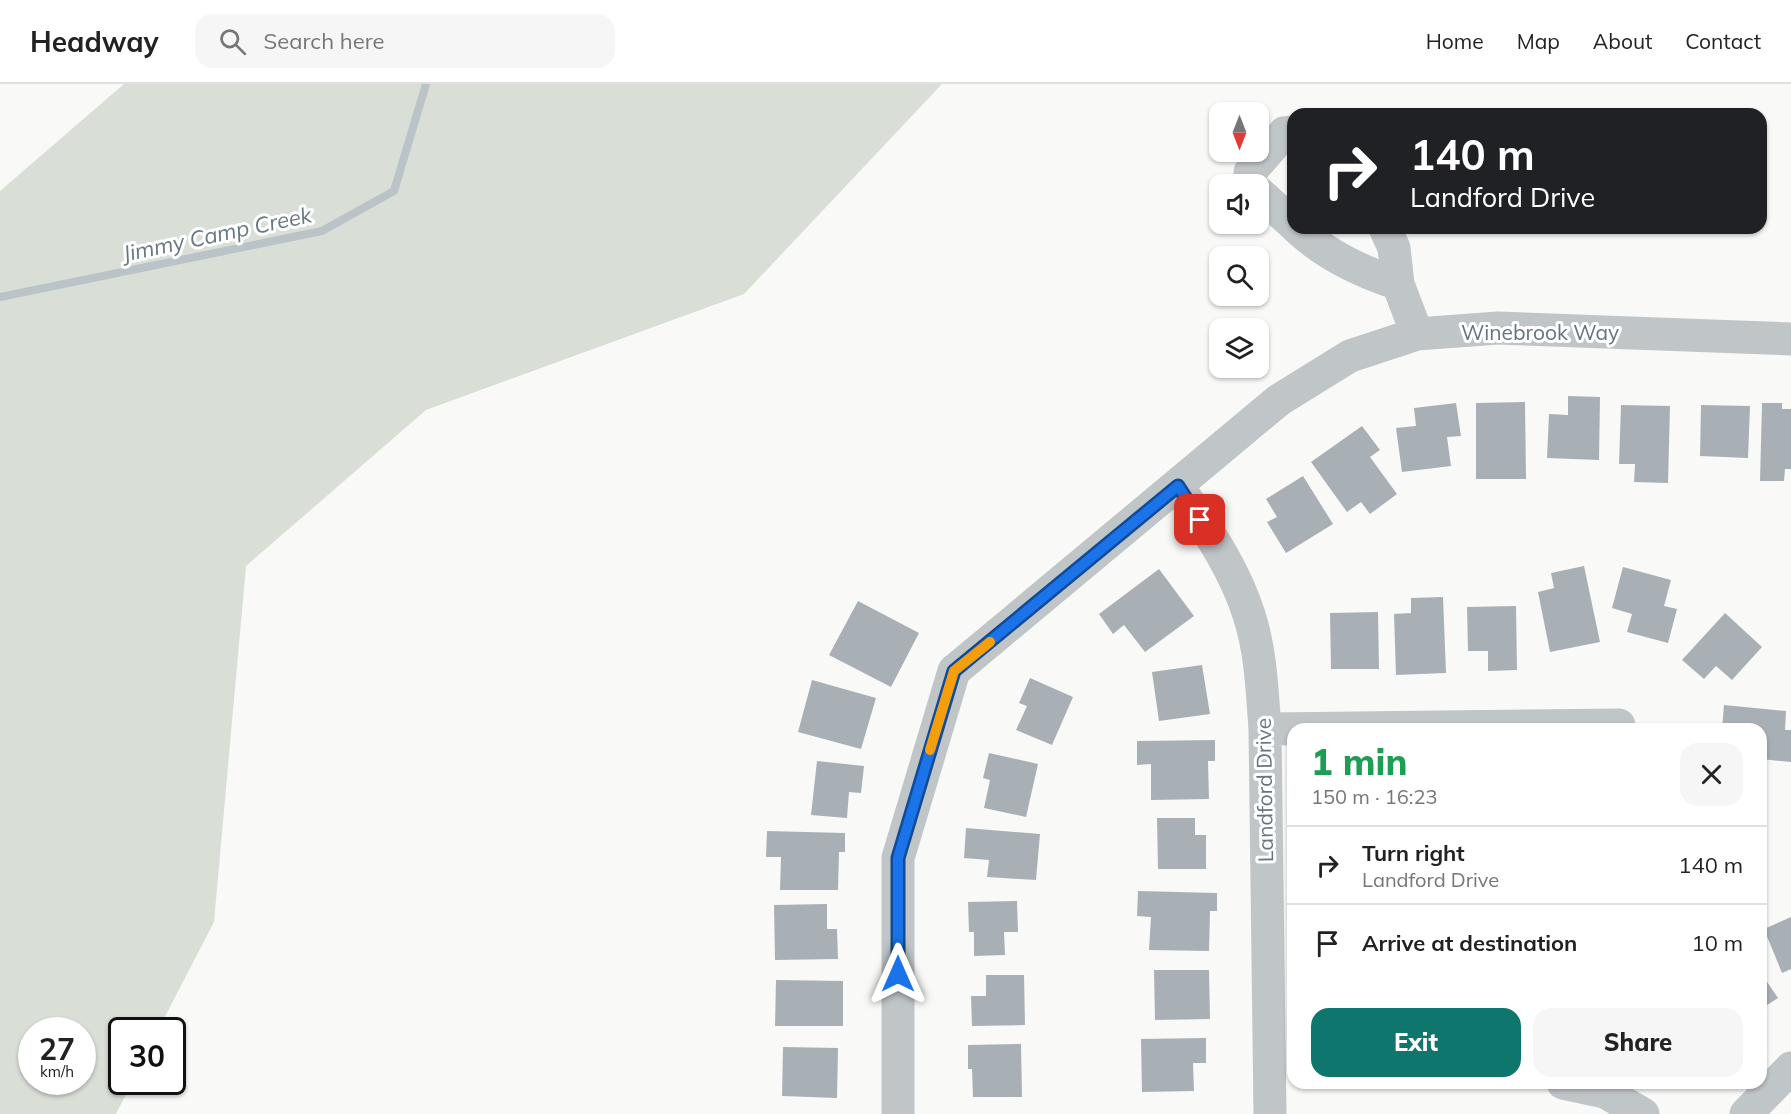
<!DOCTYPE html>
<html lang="en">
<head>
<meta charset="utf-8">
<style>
  :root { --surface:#fff; --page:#f6f6f6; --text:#222; --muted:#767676; --line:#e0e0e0; --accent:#0f766e }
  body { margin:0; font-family:Mulish,sans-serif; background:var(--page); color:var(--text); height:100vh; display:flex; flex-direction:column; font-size:22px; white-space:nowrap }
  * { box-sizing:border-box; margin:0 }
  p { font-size:20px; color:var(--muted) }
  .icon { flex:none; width:33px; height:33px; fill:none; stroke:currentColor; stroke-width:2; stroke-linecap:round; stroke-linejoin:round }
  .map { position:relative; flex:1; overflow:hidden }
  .details { position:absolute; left:1287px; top:639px; width:480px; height:366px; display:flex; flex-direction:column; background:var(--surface); border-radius:18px; box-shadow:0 2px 4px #0004 }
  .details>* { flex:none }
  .top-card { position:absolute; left:1287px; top:24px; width:480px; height:126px; border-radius:18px; box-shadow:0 2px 4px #0004; background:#202124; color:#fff; overflow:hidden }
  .needle { width:39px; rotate:180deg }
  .buttons { position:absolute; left:1209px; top:18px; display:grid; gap:12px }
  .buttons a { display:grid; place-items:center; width:60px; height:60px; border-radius:12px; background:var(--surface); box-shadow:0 2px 4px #0004; font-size:30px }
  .speed { position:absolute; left:18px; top:933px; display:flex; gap:12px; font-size:30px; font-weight:700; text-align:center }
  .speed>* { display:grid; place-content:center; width:78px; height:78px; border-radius:50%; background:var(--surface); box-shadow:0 2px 4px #0004; line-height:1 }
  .speed small { font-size:15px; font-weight:400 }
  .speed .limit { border:3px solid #111; border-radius:9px; background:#fff; color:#111 }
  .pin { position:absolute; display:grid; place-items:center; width:51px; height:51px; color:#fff; margin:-26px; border-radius:12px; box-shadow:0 3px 9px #0006 }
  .me { position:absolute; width:66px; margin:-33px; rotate:0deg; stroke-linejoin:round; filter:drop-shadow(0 0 4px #0008) }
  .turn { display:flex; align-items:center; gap:21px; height:126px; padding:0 24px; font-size:27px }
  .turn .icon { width:78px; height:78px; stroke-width:2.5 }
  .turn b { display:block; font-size:42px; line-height:51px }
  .round { display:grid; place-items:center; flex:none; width:63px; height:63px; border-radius:18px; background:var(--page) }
  .head { display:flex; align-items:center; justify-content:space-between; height:102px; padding:0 24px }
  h1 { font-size:36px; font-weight:800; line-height:45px; color:#1e9e55 }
  .primary-button { display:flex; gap:12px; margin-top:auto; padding:12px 24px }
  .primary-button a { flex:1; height:69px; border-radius:18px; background:var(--accent); color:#fff; font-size:24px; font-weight:800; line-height:69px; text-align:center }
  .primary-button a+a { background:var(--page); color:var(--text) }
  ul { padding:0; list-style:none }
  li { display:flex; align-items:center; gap:18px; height:78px; padding:0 24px; border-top:2px solid var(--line) }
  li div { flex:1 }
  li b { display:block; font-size:22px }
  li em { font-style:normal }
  header { display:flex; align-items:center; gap:36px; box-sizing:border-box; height:84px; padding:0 30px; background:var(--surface); border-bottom:2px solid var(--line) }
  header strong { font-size:28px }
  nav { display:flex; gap:33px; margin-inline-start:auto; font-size:21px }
  .search { width:420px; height:54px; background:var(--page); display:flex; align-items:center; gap:15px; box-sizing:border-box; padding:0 21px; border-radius:18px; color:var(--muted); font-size:22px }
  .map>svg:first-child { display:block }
  .green { fill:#d9ded7; fill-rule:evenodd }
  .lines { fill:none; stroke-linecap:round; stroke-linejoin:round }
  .stream { stroke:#bac4c8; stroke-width:8 }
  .building { fill:#a8b0b6 }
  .minor { stroke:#c0c5c8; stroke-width:33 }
  .route-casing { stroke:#114b97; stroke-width:15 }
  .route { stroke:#1a73e8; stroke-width:10 }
  .slow { stroke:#f59e0b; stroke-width:10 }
  .labels { text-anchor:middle; stroke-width:6; stroke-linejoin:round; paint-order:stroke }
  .street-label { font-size:21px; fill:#667480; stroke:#fff }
  .water-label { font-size:22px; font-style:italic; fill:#677981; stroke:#fff }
</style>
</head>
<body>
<header>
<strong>Headway</strong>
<div class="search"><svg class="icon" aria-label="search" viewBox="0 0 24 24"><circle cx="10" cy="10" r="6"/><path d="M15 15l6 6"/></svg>Search here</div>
<nav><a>Home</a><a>Map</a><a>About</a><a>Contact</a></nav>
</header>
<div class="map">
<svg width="1791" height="1030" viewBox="0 0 1791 1030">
  <rect width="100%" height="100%" fill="#f9f9f7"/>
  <!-- green -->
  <path class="green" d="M124,0H942L744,210L426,326L246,482L214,838L158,946H122V998H132L116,1030H0V107ZM82,946V998H32V946Z"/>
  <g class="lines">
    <!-- stream -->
    <path class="stream" d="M0,213L322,147L394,107L426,0"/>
  </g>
  <!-- building -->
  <path class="building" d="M1568,312L1600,313L1599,376L1547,374L1549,330L1568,331Z
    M1525,318L1526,395H1476V319Z
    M1456,319L1461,352L1447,353L1451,382L1402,388L1396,344L1416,342L1414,324Z
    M1762,319H1782V325H1791V385H1785L1784,397H1760Z
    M1621,321L1670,322L1668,399L1634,398L1635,380H1619Z
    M1701,321L1750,322L1748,374L1700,372Z
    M1362,342L1380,366L1370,373L1397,410L1370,430L1361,418L1347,428L1311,378Z
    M1303,392L1333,440L1286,469L1267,438L1277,433L1266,415Z
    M1584,482L1600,558L1550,568L1538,508L1554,504L1551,489Z
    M1623,483L1671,496L1664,522L1677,525L1668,559L1627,548L1632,530L1612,524Z
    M1159,485L1194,532L1145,568L1124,541L1113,550L1099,530Z
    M1443,513L1446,589L1396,591L1394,530L1411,529V514Z
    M858,517L919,549L891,603L829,571Z
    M1516,522L1517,586L1488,587V567H1468L1467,523Z
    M1378,528L1379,585H1331L1330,529Z
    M1725,529L1762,563L1732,596L1716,582L1704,595L1682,576Z
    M1202,581L1210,630L1159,637L1152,588Z
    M1030,594L1073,613L1052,661L1016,646L1027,622L1019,619Z
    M812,596L876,614L861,665L798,648Z
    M1724,621L1786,627L1785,646H1791V678L1761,675V645H1722Z
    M1215,656V677H1208L1209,715L1151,716V680L1137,681V657Z
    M989,669L1038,680L1026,733L984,724L990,696L983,694Z
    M817,677L864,682L861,709L849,708L847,734L811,731Z
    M1157,734H1195V751H1206V785H1158Z
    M966,744L1040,750L1036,796L987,793L989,776L964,774Z
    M767,747L845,749V768H839L838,806H780L781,773H766Z
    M1138,807L1217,809V827H1210L1209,867L1149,866L1151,833L1137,832Z
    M1017,817L1018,848H1004L1005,871L974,872V848H969L968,818Z
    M827,820V845H837L838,875L775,876L774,821Z
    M1791,833V885L1782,889L1764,845Z
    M1154,886H1209L1210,935L1155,936Z
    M1761,889L1778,914L1761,925Z
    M986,891H1024L1025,941L972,942L971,912H986Z
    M776,896L843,897V942H775Z
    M1206,954V979H1193L1194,1007L1142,1008L1141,955Z
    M1021,960L1022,1013H973L972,985H968V961Z
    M783,963L838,964L837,1014L782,1012Z"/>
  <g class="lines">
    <!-- minor -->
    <path class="minor" d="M1251,100L1250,88L1284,49L1293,48
      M1258,108L1293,140
      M1297,144C1326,171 1360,187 1398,200
      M1385,144L1394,164L1398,200L1417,250
      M1178,402C1205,443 1234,483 1249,531C1261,567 1262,607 1265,645L1270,1030
      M1265,645L1619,641
      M1563,999L1605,1008L1643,1030
      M898,1030V774L954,587L1279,316L1350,272L1417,250L1498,244L1791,255
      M1746,1030L1791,984"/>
  </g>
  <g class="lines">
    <defs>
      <path id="route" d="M898,890V774L954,587L1178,402L1200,436"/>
    </defs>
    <!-- route casing -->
    <use href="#route" class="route-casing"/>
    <!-- route -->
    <use href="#route" class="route"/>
    <!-- slow -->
    <path class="slow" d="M930,666L954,587L990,558"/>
  </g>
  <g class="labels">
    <!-- street labels -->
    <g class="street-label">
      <text x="1540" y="256">Winebrook Way</text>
      <text transform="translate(1265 706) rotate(-91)" y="7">Landford Drive</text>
    </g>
    <!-- water labels -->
    <g class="water-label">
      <text transform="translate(217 150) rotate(-12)" y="8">Jimmy Camp Creek</text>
    </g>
  </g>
</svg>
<div class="buttons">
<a><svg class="needle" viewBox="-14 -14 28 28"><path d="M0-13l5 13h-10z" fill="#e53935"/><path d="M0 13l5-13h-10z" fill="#767676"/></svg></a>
<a><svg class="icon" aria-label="sound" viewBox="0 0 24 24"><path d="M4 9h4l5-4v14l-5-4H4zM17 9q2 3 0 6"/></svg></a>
<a><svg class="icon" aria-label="search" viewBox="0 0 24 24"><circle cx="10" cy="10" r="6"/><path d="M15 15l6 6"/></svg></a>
<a><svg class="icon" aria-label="layers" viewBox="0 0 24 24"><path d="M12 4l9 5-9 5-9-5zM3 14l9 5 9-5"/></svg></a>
</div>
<div class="speed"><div>27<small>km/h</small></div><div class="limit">30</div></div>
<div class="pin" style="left:1200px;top:436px;background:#d93025"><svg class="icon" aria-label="arrive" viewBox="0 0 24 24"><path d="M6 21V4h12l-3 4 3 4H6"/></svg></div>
<svg class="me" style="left:898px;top:890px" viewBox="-20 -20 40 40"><path d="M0-17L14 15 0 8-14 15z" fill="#1a73e8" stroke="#fff" stroke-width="4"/></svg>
<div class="top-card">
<div class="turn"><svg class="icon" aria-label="right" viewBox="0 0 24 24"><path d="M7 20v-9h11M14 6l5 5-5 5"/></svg><div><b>140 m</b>Landford Drive</div></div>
</div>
<section class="details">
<div class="head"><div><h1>1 min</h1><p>150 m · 16:23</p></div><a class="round"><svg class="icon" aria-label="close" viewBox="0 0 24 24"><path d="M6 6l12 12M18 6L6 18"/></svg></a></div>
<ul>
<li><svg class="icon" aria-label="right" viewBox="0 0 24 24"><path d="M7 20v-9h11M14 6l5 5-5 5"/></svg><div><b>Turn right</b><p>Landford Drive</p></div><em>140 m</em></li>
<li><svg class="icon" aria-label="arrive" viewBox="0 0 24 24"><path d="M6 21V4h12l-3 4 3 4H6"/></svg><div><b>Arrive at destination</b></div><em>10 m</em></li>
</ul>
<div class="primary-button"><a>Exit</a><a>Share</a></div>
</section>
</div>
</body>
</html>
